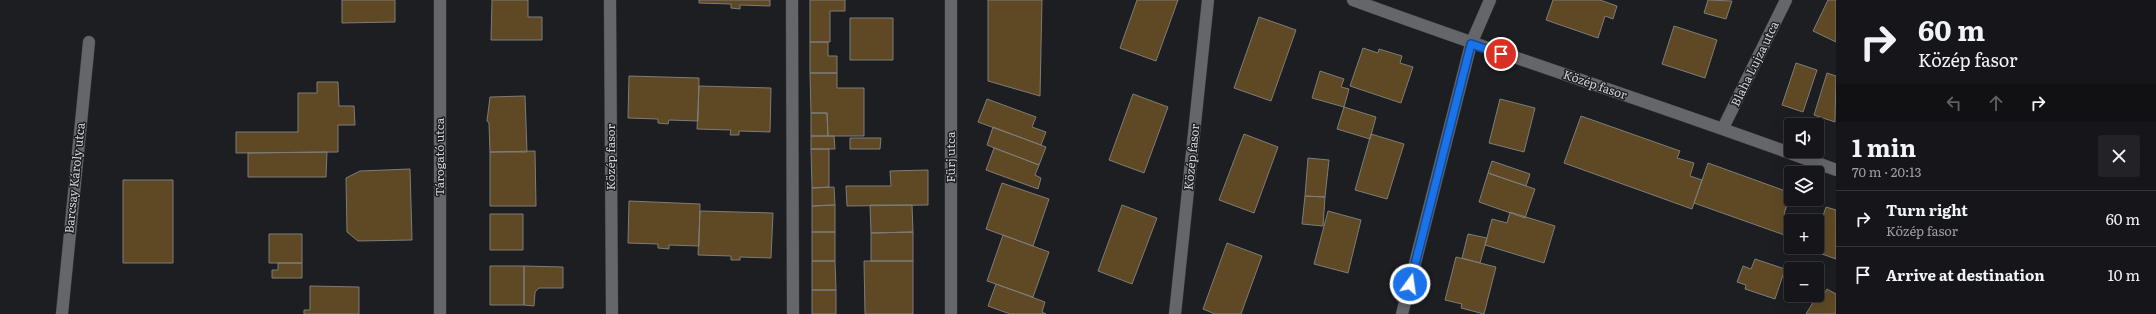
<!DOCTYPE html>
<html lang="en">
<head>
<meta charset="utf-8">
<style>
  :root { --surface:#16161a; --page:#232327; --text:#f1f3f6; --muted:#9e9fa2; --line:#353539 }
  body { margin:0; font-family:Literata,serif; background:var(--page); color:var(--text); height:100vh; display:flex; flex-direction:column; font-size:15px; white-space:nowrap }
  * { box-sizing:border-box; margin:0 }
  p { font-size:13px; color:var(--muted) }
  .icon { flex:none; width:22px; height:22px; fill:none; stroke:currentColor; stroke-width:2; stroke-linecap:round; stroke-linejoin:round }
  .map { position:relative; flex:1; overflow:hidden }
  .sheet { display:flex; flex-direction:column; background:var(--surface); width:320px }
  .sheet>* { flex:none }
  .banner { background:#16161a; color:var(--text); overflow:hidden }
  .fabs { position:absolute; left:1784px; top:118px; display:grid; gap:8px }
  .fabs a { display:grid; place-items:center; width:40px; height:40px; border-radius:4px; background:var(--surface); box-shadow:0 4px 16px #0002,0 0 0 1px var(--line); font-size:20px }
  .pin { position:absolute; display:grid; place-items:center; width:34px; height:34px; color:#fff; margin:-17px; border:2px solid #fff; border-radius:50%; box-shadow:0 1px 4px #0007 }
  .me { position:absolute; width:44px; margin:-22px; rotate:14deg; stroke-linejoin:round; filter:drop-shadow(0 0 3px #0008) }
  .turn { display:flex; align-items:center; gap:14px; height:84px; padding:0 16px; font-size:18px }
  .turn .icon { width:52px; height:52px; stroke-width:2.5 }
  .turn b { display:block; font-size:28px; line-height:34px }
  .lanes { display:flex; align-items:center; height:38px; padding:0 16px; background:#0003; justify-content:center; gap:20px; direction:ltr }
  .lanes .off { opacity:.35 }
  .round { display:grid; place-items:center; flex:none; width:42px; height:42px; border-radius:4px; background:var(--page) }
  .overview { display:flex; align-items:center; justify-content:space-between; height:68px; padding:0 16px }
  h1 { font-size:24px; font-weight:700; line-height:30px }
  ul { padding:0; list-style:none }
  li { display:flex; align-items:center; gap:12px; height:56px; padding:0 16px; border-top:1px solid var(--line) }
  li div { flex:1 }
  li b { display:block; font-size:15px }
  li em { font-style:normal }
  main { display:flex; flex:1; min-height:0 }
  .map>svg:first-child { display:block }
  .building { fill:#5e4924; stroke:#7e7c78 }
  .lines { fill:none; stroke-linecap:round; stroke-linejoin:round }
  .street-casing { stroke:#38383b; stroke-width:13 }
  .street { stroke:#65666a; stroke-width:12 }
  .route-casing { stroke:#114b97; stroke-width:10 }
  .route { stroke:#1a73e8; stroke-width:7 }
  .labels { text-anchor:middle; stroke-width:3; stroke-linejoin:round; paint-order:stroke }
  .street-label { font-size:12px; fill:#d1d2d4; stroke:#1d1e22 }
</style>
</head>
<body>
<main>
<div class="map">
<svg width="1836" height="314" viewBox="0 0 1836 314">
  <rect width="100%" height="100%" fill="#1d1e22"/>
  <!-- building -->
  <path class="building" d="M342,0H395V22L342,23Z
    M492,0H528V17H542V40H491Z
    M699,0H770V6L740,5V9L731,8V4L699,3Z
    M810,0H845V11H830V42H810Z
    M988,0H1042L1040,96L988,81Z
    M1137,0H1178L1156,61L1120,48Z
    M1553,0H1600L1617,6L1613,19L1605,16L1598,38L1546,20Z
    M1708,0L1732,1L1726,19L1704,13Z
    M1828,0H1836V42L1813,31Z
    M1259,17L1296,30L1271,101L1234,88Z
    M850,18H893V60H850Z
    M1674,26L1717,40L1705,78L1662,64Z
    M810,42H828V56H837V73H810Z
    M1363,48L1378,53L1379,49L1402,56L1400,63L1413,67L1401,103L1350,86Z
    M1796,63L1817,70L1803,112L1782,105Z
    M1320,71L1344,79L1341,87L1349,89L1344,107L1312,98Z
    M810,73H837V88H864V136H828L827,113H811Z
    M1827,73L1836,76L1835,122L1814,115Z
    M629,76L699,78L698,121L669,120L668,124L658,123V119L628,118Z
    M317,82H338L339,106H354L355,125H338V152L236,153V132H298V93H317Z
    M699,86L771,88L770,132L739,131V135H730L731,130L697,129Z
    M1133,94L1168,107L1144,173L1109,160Z
    M525,96L527,152H490L489,123L487,121L490,97Z
    M987,99L1036,117L1032,127L1046,132L1041,145L978,122Z
    M1500,99L1535,108L1524,152L1489,143Z
    M1344,107L1376,117L1370,139L1337,129Z
    M811,113H827L828,136H811Z
    M1581,116L1680,151L1677,158L1694,163L1690,176L1702,180L1692,209L1564,163Z
    M993,127L1046,147L1039,165L987,145Z
    M1244,134L1278,147L1254,213L1219,200Z
    M1371,134L1404,144L1387,199L1355,190Z
    M811,136H834L835,149H811Z
    M850,138H881L880,149H850Z
    M994,148L1039,165L1035,175L1041,178L1038,189L986,170Z
    M811,149H829V187L812,188Z
    M535,151L536,206H490V152Z
    M327,152L326,177H248V153Z
    M1308,158L1329,160L1325,197L1305,196Z
    M1492,161L1530,174L1526,186L1488,173Z
    M1708,163L1791,193L1784,214L1796,218L1795,221H1791L1790,237L1694,203Z
    M410,169L412,240L358,241L347,232L346,178L360,171Z
    M928,170V205L847,206L846,186H891L890,171Z
    M1488,173L1535,189L1525,218L1479,202Z
    M123,180H173V263H123Z
    M1002,183L1049,199L1033,246L986,229Z
    M834,187L835,205L812,206V188Z
    M1305,196L1325,197L1323,226L1302,224Z
    M629,201L700,204L699,246L669,245V249L658,248V244L628,243Z
    M835,205V232H812V206Z
    M870,205H912L913,232L871,233Z
    M1122,205L1157,218L1132,284L1098,271Z
    M1826,207L1836,210V259L1811,250L1812,247H1817V233Z
    M700,211L773,213L771,258L740,257V260H731V256L698,255Z
    M1328,211L1361,220L1348,273L1314,264Z
    M1510,212L1555,226L1544,263L1485,245L1492,219L1507,223Z
    M490,214H523V250H490Z
    M812,232H835V261H812Z
    M913,232V261H871V233Z
    M269,234H302V263H269Z
    M1468,234L1487,238L1480,263L1462,258Z
    M1003,235L1049,252L1033,297L987,281Z
    M1227,243L1262,256L1241,314H1215L1203,309Z
    M1456,257L1496,267L1484,314L1461,308L1462,304L1445,300Z
    M1755,259L1785,269L1775,299L1745,289L1746,285L1737,282L1743,266L1751,269Z
    M812,261H835L836,290H812Z
    M864,261H913V314H865Z
    M278,263H302V278H272V270H278Z
    M490,266H524V305H490Z
    M524,266L563,267V288H539L535,292L534,306L524,305Z
    M996,284L1045,302L1042,312L1046,314H1010L988,306Z
    M310,286L359,287V314H304V310H310Z
    M1827,289L1836,294V314H1806L1815,299L1820,302Z
    M812,290H836V314H812Z"/>
  <g class="lines">
    <defs>
      <path id="street" d="M610,0L612,314
        M792,0L793,314
        M951,0V314
        M1353,0C1513,59 1676,110 1836,170
        M1723,128L1786,0
        M62,314L89,42
        M440,314V0
        M1175,314L1208,0
        M1402,314L1471,44L1490,0"/>
    </defs>
    <!-- street casing -->
    <use href="#street" class="street-casing"/>
    <!-- street -->
    <use href="#street" class="street"/>
  </g>
  <g class="lines">
    <defs>
      <path id="route" d="M1410,284L1471,44L1501,54"/>
    </defs>
    <!-- route casing -->
    <use href="#route" class="route-casing"/>
    <!-- route -->
    <use href="#route" class="route"/>
  </g>
  <g class="labels">
    <!-- street labels -->
    <g class="street-label">
      <text transform="translate(1755 64) rotate(-64)" y="4">Blaha Lujza utca</text>
      <text transform="translate(1595 85) rotate(19)" y="4">Közép fasor</text>
      <text transform="translate(440 157) rotate(-90)" y="4">Tárogató utca</text>
      <text transform="translate(611 157) rotate(-90)" y="4">Közép fasor</text>
      <text transform="translate(951 157) rotate(-90)" y="4">Fürj utca</text>
      <text transform="translate(1192 157) rotate(-84)" y="4">Közép fasor</text>
      <text transform="translate(75 178) rotate(-84)" y="4">Barcsay Károly utca</text>
    </g>
  </g>
</svg>
<div class="fabs">
<a><svg class="icon" aria-label="sound" viewBox="0 0 24 24"><path d="M4 9h4l5-4v14l-5-4H4zM17 9q2 3 0 6"/></svg></a>
<a><svg class="icon" aria-label="layers" viewBox="0 0 24 24"><path d="M12 4l9 5-9 5-9-5zM3 14l9 5 9-5"/></svg></a>
<a>+</a>
<a>−</a>
</div>
<div class="pin" style="left:1501px;top:54px;background:#d93025"><svg class="icon" aria-label="arrive" viewBox="0 0 24 24"><path d="M6 21V4h12l-3 4 3 4H6"/></svg></div>
<svg class="me" style="left:1410px;top:284px" viewBox="-20 -20 40 40"><circle r="17" fill="#1a73e8" stroke="#fff" stroke-width="3"/><path d="M0-11L8 9 0 5-8 9z" fill="#fff"/></svg>
</div>
<section class="sheet">
<div class="banner">
<div class="turn"><svg class="icon" aria-label="right" viewBox="0 0 24 24"><path d="M7 20v-9h11M14 6l5 5-5 5"/></svg><div><b>60 m</b>Közép fasor</div></div>
<div class="lanes"><svg class="icon off" aria-label="left" viewBox="0 0 24 24"><path d="M17 20v-9H6M10 6l-5 5 5 5"/></svg><svg class="icon off" aria-label="ahead" viewBox="0 0 24 24"><path d="M12 20V5M6 11l6-6 6 6"/></svg><svg class="icon" aria-label="right" viewBox="0 0 24 24"><path d="M7 20v-9h11M14 6l5 5-5 5"/></svg></div>
</div>
<div class="overview"><div><h1>1 min</h1><p>70 m · 20:13</p></div><a class="round"><svg class="icon" aria-label="close" viewBox="0 0 24 24"><path d="M6 6l12 12M18 6L6 18"/></svg></a></div>
<ul>
<li><svg class="icon" aria-label="right" viewBox="0 0 24 24"><path d="M7 20v-9h11M14 6l5 5-5 5"/></svg><div><b>Turn right</b><p>Közép fasor</p></div><em>60 m</em></li>
<li><svg class="icon" aria-label="arrive" viewBox="0 0 24 24"><path d="M6 21V4h12l-3 4 3 4H6"/></svg><div><b>Arrive at destination</b></div><em>10 m</em></li>
</ul>
</section>
</main>
</body>
</html>
